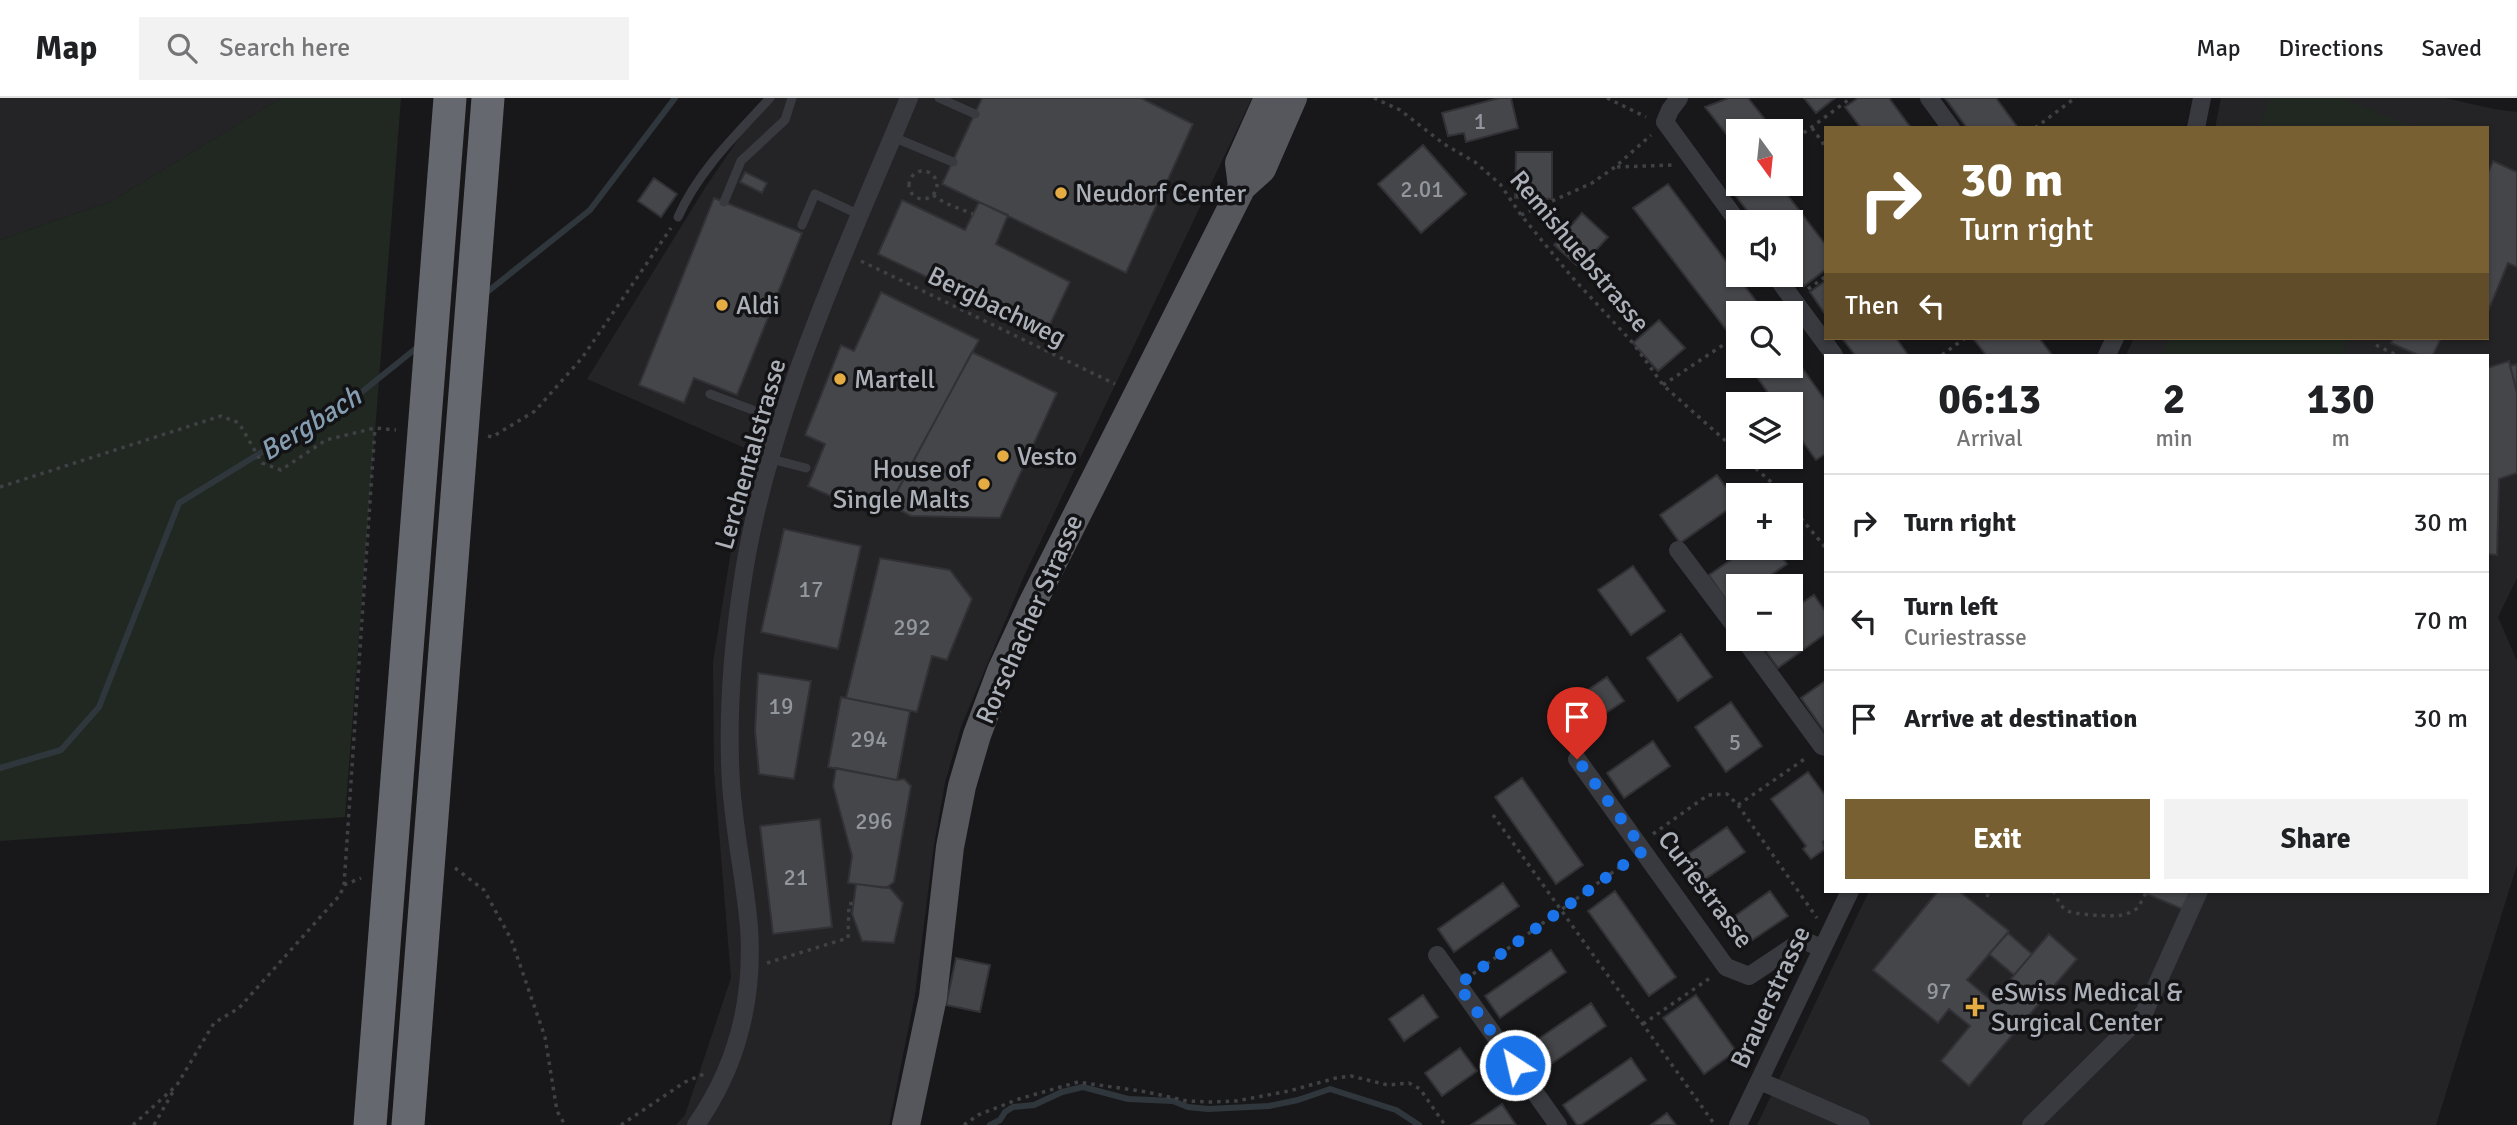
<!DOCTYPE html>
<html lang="en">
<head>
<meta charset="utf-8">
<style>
  :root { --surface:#fff; --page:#f2f2f2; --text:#202124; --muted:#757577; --line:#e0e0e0; --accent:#796032 }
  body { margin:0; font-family:Signika,sans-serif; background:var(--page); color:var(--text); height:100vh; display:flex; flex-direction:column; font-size:26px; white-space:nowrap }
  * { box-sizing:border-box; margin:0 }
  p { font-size:23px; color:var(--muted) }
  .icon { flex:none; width:38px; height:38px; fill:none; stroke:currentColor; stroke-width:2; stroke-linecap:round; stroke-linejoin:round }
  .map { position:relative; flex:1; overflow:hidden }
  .drawer { position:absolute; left:1824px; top:256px; width:665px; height:539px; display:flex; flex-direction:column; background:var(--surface); border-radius:0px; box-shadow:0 2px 5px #0004 }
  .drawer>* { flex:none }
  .guide { position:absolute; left:1824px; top:28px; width:665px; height:214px; border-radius:0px; box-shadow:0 2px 5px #0004; background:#796032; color:#fff; overflow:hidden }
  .needle { width:46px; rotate:165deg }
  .tools { position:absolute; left:1726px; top:21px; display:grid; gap:14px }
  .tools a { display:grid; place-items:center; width:77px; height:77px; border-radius:0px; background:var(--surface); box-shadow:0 2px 5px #0004; font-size:35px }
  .pin { position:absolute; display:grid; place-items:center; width:60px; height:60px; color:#fff; margin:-72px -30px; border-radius:50% 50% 50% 0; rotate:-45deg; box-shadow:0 0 7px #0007 }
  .pin .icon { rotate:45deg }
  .me { position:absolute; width:77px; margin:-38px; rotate:325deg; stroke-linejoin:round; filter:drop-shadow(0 0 5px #0008) }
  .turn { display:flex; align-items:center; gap:24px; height:147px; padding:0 21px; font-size:32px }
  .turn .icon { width:91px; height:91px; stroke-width:2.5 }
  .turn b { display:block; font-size:49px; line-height:60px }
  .then { display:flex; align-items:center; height:66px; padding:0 21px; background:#0003; gap:14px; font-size:26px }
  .eta { display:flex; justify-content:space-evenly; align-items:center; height:119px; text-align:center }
  .eta b { font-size:42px; font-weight:800; line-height:49px }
  .button { display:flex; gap:14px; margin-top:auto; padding:14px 21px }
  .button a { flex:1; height:80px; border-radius:0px; background:var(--accent); color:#fff; font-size:28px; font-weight:800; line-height:80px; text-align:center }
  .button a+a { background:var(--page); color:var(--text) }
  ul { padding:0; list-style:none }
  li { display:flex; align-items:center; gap:21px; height:98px; padding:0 21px; border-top:2px solid var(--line) }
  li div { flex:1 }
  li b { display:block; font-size:26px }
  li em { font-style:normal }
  header { display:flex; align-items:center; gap:42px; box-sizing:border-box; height:98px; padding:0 35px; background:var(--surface); border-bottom:2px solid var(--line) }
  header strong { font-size:33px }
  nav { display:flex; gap:38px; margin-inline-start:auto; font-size:24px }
  .search { width:490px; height:63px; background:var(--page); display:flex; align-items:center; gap:18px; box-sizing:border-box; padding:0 24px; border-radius:0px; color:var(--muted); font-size:26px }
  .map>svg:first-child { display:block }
  .built { fill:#242427 }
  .green { fill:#202821 }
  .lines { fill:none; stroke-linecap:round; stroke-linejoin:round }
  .stream { stroke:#2f373d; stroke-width:6 }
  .building { fill:#45464a; stroke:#323236; stroke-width:2 }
  .path { stroke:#3f4145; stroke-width:3.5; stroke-dasharray:3.5 5; stroke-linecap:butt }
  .lane { stroke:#393a3f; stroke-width:9 }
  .street { stroke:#393a3f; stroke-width:18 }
  .primary { stroke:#55575d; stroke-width:28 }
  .highway-bridge { stroke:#66686f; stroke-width:33 }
  .route { stroke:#1a73e8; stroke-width:12; stroke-dasharray:0 21.6 }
  .poi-dot { fill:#e6ac44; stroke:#131315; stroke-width:2.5 }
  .labels { text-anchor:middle; stroke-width:7; stroke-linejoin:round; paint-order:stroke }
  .number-label { font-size:23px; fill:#92969d }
  .poi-label { font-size:26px; fill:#abb0b9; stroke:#131315; text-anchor:start }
  .street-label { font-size:26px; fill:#abb0b9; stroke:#131315 }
  .water-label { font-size:28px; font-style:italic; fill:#859db1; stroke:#131315 }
</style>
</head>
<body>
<header>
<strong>Map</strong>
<div class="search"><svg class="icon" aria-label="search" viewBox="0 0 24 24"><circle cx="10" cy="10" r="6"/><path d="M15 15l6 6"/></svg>Search here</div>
<nav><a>Map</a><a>Directions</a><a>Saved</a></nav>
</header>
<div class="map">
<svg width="2517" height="1027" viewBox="0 0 2517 1027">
  <rect width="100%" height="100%" fill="#18181a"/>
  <!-- built -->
  <path class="built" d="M0,0H281L112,103L0,142Z
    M766,0H1252L1025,476L961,629L945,685L934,747L915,897L889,1027H676L685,1017L731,880L714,673L713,564L731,453L756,355L587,281L705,90Z
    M2221,0H2445L2494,11L2517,14V480L2498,519L2517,563V767L2436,1027H1757L1869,793H2487V257H2126L2134,240H2487V30H2215Z"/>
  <!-- green -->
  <path class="green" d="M281,0H401L345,719L0,743V142L112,103Z
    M2271,0H2343L2414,30H2257Z
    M2170,240H2349L2342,257H2162Z"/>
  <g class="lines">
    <!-- stream -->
    <path class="stream" d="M486,195L590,112L675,0
      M0,670L61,652L99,609L179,405L316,321L353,301L419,248
      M990,1027L1000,1022L1005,1014L1013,1009L1034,1007L1062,994L1083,989L1128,1001L1173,1003L1188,1009L1208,1011L1269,1008L1298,1002L1330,991L1396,1012L1419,1027"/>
  </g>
  <!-- building -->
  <path class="building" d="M982,0H1141L1193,26L1126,175L942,86Z
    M1499,0H1511L1518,30L1466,44L1464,35L1448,38L1442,15Z
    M1729,0H1748L1774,33H1738V51L1705,9Z
    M1804,0H1835L1816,15Z
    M1858,0H1889L1911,30H1861L1845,9Z
    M1945,0H1996L2018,30H1967Z
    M1423,47L1466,96L1421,135L1378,86Z
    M1516,54H1552V101L1515,100Z
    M2493,63L2517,74V169L2508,165L2487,216V77Z
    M745,74L767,85L762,95L740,84Z
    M654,80L677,96L661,119L638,103Z
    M1668,86L1765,215H1738V234L1731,238L1633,110Z
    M1742,86H1779L1825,146V172L1804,188L1790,169V124H1756L1732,93Z
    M714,100L802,135L737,297L694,280L684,305L639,287Z
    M902,102L965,132L979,104L1008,117L996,146L1070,184L1046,235L878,156Z
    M1582,115L1608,139L1580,170L1554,147Z
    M1825,183V216L1810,194Z
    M881,194L979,242L892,402L876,395L871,405L860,400L855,409L808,388L825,346L805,337L841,247L854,253Z
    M1659,222L1685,250L1658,273L1633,245Z
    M1842,240H1896L1908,257H1855Z
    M1973,240H2039L2052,257H1986Z
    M2393,240H2441L2433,257H2418L2391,245Z
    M1790,253L1825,302V356L1816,362L1790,326V306H1776L1749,268H1790Z
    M972,254L1057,295L1000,420L911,418L890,407Z
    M2509,263L2517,295V375L2499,381L2497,457L2487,456V270Z
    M2517,266V289H2516L2510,268Z
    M1717,377L1737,405L1680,445L1660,417Z
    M784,431L861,448L838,551L761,534Z
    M1748,450H1775L1787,466L1755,488H1738V500L1729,506L1709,477Z
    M880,460L950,472L972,501L947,562L932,558L917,614L846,600Z
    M1633,468L1665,513L1631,537L1598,492Z
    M1814,497L1825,513V536L1778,570L1757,541H1790V513Z
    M1681,536L1712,579L1678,603L1647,560Z
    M758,575L811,583L794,681L759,676L755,632Z
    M1607,579L1624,603L1577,634L1561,610Z
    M1825,583V631L1824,633L1801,600Z
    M841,599L910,613L897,682L828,669Z
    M1731,604L1762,648L1726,674L1695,629Z
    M1653,643L1670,668L1624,700L1607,675Z
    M836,670L897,682L904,681L911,688L894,784L886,790L848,785L852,758L833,688Z
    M1808,674L1825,697V742L1823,744L1825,751L1811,761L1803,751L1806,748L1771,701Z
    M1522,680L1583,767L1556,786L1495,699Z
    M820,721L832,829L773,836L760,728Z
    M1727,729L1745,754L1698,786L1681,761Z
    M1503,785L1519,808L1454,854L1438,831Z
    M856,786L890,790L903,805L894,845L862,843L852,816Z
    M1615,793L1676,879L1649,898L1588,813Z
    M1770,793L1788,818L1742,849L1725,825Z
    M1938,793H1959L2009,833L1967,882L1992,903L2049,836L2077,861L1969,988L1941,963L1970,928L1949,911L1938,925L1873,872Z
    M2140,793H2191L2182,811Z
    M2008,835L2032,856L2014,877L1989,856Z
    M1551,852L1566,874L1500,920L1485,898Z
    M956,860L990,867L980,914L946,907Z
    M1423,897L1438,919L1404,943L1389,921Z
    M1696,897L1736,953L1704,976L1663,920Z
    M1591,905L1606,928L1538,975L1522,952Z
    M1460,950L1477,973L1442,998L1425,975Z
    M1631,960L1646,982L1581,1027H1577L1563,1007Z
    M1502,1006L1516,1027H1471Z
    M1667,1015L1676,1027H1651Z"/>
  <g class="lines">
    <!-- path -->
    <path class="path" d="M1374,0L1400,12L1444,46L1475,64L1500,86L1521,117L1571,178L1633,245L1663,287L1738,354
      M1607,0L1646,19
      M1812,30L1825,48
      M2035,30L2075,0
      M1790,45L1851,0
      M1617,69L1672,67
      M909 87a14 14 0 1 1 28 0a14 14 0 1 1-28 0Z
      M933,97L945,105L973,116
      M1521,117L1592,85L1615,69L1651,37
      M861,163L1115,286
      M1808,191L1825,179
      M2376,247L2396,257
      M1942,257L1965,240
      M1663,287L1738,237
      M488,338L492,339L535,313L582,260L671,130
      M1743,359L1770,383L1782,397
      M0,389L221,318L239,325L262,365L281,372L326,342L375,330L396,332
      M1790,407L1825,449
      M1738,707L1817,820
      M1493,717L1715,1027
      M1653,736L1708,697L1727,696L1738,707L1806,660
      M455,770L484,792L511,841L545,939L557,1013L565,1027
      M344,787L361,780
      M2053,793C2057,799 2059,807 2066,812C2072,817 2114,819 2122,817C2128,816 2133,813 2138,810L2146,795
      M1987,799L1989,793
      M767,865L848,840L849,806L853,805
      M1473,876L1628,763
      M1643,926L1710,880
      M133,1027L177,987L214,925L239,910L340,797L344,787L375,330
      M154,1027L174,992
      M621,1027L685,984L704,976
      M964,1027L978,1017L1019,1001L1078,984L1147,994L1187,1003L1210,1004L1236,1003L1289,993L1336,980L1351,978L1388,987L1409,985L1420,991L1445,1027"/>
    <!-- lane -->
    <path class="lane" d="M939,0L975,16
      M893,39L953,64
      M724,104L741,63L785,22L792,0
      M678,119C699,72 736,37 770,0
      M802,127L815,96L860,117
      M710,296L782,323
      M771,361L806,370"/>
    <!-- street -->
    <path class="street" d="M1679,0L1670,12L1665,24L1738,124
      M1929,0L1951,30
      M2196,30L2202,0
      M1775,177L1834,257
      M2107,257L2115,240
      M1678,452L1738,532
      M1744,541L1822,648L1825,649
      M1577,661L1726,869L1749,878L1803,842L1821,850
      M1437,857L1558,1027
      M1760,983L1861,1027
      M696,1027C738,967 754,902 749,829C745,781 734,733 731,685C727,618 732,553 742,487C766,320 845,155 909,0
      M1738,1027L1850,793
      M2031,1027L2144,915L2199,793"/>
    <!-- primary -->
    <path class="primary" d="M1242,89L1239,65L1268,0
      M906,1027L933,899L950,749L962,688L977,637L1001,573L1032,506L1242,89L1262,71L1293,0"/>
    <!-- highway-bridge -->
    <path class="highway-bridge" d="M370,1027L450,0
      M408,1027L488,0"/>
  </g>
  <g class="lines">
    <!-- route -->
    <path class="route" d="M1515,967L1458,887L1644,752L1577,661"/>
  </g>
  <!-- markers -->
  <g class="poi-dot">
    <circle cx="1061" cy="95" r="7"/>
    <circle cx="722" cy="207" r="7"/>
    <circle cx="840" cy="281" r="7"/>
    <circle cx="1003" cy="358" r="7"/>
    <circle cx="984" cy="386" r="7"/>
    <path d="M1971.5 898.5h7v7h7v7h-7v7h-7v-7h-7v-7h7z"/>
  </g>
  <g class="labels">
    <!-- number labels -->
    <g class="number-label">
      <text x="1480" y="31">1</text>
      <text x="1422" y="99">2.01</text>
      <text x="811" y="499">17</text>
      <text x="912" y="537">292</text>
      <text x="781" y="616">19</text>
      <text x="869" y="649">294</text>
      <text x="1735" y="652">5</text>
      <text x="874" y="731">296</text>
      <text x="796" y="787">21</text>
      <text x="1939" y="901">97</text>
    </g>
    <!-- poi labels -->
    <g class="poi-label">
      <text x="1075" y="104">Neudorf Center</text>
      <text x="736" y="216">Aldi</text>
      <text x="854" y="290">Martell</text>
      <text x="1017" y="367">Vesto</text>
      <text x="970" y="380" text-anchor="end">House of<tspan x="970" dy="30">Single Malts</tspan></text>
      <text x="1991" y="903">eSwiss Medical &amp;<tspan x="1991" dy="30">Surgical Center</tspan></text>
    </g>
    <!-- street labels -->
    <g class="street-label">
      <text transform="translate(1580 153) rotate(50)" y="9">Remishuebstrasse</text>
      <text transform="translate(997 208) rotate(26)" y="9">Bergbachweg</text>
      <text transform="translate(750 356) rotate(-74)" y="9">Lerchentalstrasse</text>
      <text transform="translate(1029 521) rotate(-66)" y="9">Rorschacher Strasse</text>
      <text transform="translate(1706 791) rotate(53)" y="9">Curiestrasse</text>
      <text transform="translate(1770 899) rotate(-65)" y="9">Brauerstrasse</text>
    </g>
    <!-- water labels -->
    <g class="water-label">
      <text transform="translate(310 325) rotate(-32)" y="10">Bergbach</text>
    </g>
  </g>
</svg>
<div class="tools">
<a><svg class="needle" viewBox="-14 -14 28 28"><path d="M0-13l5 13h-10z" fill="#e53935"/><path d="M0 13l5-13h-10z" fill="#757577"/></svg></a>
<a><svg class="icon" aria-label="sound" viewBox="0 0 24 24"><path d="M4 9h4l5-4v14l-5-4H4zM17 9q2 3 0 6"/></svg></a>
<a><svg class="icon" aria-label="search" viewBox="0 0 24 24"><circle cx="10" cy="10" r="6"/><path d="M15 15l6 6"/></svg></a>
<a><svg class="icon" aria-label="layers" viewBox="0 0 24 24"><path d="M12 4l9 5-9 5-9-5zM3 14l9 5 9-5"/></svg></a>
<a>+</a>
<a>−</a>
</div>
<div class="pin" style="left:1577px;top:661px;background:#d93025"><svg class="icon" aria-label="arrive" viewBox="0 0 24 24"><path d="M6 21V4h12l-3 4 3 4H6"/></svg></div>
<svg class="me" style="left:1515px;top:967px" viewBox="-20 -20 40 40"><circle r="17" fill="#1a73e8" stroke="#fff" stroke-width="3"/><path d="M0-11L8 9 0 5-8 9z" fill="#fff"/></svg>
<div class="guide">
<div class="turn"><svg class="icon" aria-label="right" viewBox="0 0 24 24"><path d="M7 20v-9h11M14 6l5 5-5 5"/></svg><div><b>30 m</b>Turn right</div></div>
<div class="then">Then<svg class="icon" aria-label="left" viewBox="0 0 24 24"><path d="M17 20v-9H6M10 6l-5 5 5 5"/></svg></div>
</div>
<section class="drawer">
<div class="eta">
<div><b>06:13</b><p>Arrival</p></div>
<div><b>2</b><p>min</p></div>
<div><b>130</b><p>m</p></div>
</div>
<ul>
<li><svg class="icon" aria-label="right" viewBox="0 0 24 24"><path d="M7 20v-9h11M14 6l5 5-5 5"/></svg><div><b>Turn right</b></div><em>30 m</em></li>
<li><svg class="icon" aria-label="left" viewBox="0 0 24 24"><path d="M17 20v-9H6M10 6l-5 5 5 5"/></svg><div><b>Turn left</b><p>Curiestrasse</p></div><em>70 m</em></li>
<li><svg class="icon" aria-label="arrive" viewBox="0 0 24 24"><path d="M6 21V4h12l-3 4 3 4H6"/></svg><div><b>Arrive at destination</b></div><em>30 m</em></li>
</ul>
<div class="button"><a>Exit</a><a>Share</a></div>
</section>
</div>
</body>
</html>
